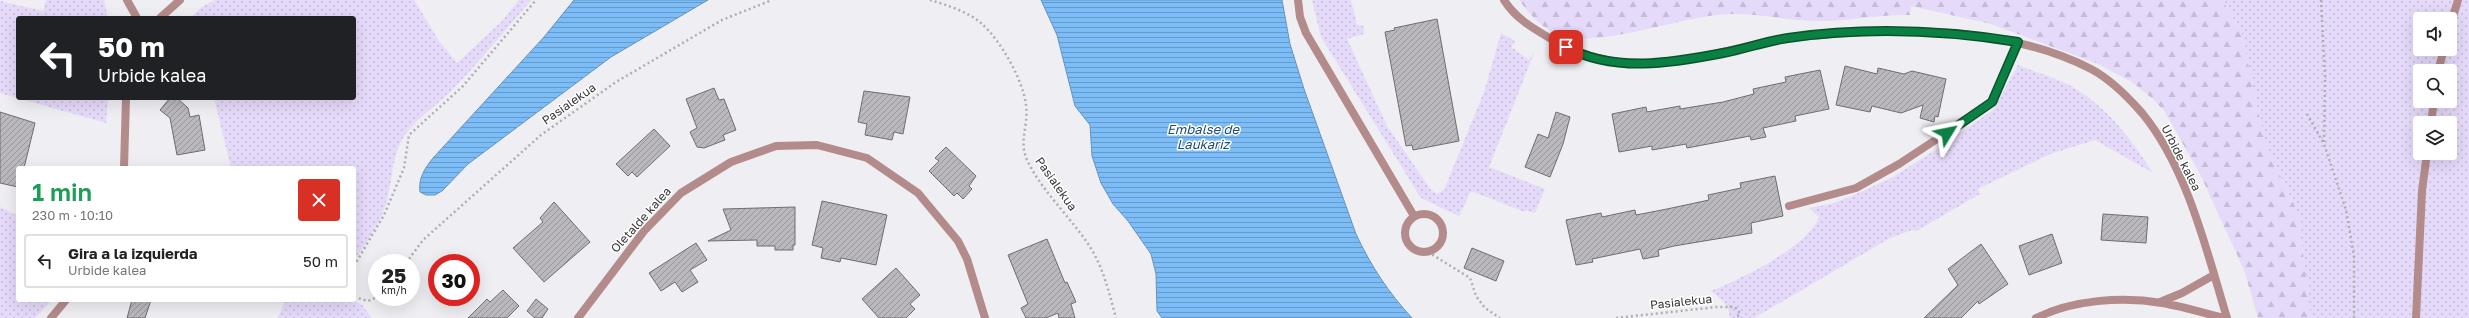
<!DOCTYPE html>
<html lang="es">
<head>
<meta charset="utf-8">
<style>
  :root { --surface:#fff; --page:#f2f2f2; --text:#222; --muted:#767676; --line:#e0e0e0 }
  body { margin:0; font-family:"Golos Text",sans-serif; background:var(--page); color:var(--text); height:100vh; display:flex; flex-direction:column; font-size:15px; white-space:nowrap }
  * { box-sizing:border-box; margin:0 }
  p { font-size:13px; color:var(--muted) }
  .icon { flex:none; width:22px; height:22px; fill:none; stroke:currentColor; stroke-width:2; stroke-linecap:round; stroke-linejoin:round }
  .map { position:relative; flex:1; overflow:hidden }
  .drawer { position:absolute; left:16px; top:166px; width:340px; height:136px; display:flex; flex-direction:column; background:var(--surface); border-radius:4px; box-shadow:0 4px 16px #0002 }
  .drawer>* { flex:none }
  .guide { position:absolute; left:16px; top:16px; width:340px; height:84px; border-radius:4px; box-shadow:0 4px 16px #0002; background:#202124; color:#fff; overflow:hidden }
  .buttons { position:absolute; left:2413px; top:12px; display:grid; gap:8px }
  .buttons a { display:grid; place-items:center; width:44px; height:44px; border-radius:4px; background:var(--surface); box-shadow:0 4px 16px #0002; font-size:20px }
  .speed { position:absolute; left:368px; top:254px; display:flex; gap:8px; font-size:20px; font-weight:700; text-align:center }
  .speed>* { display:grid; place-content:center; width:52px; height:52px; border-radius:50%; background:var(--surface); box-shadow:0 4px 16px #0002; line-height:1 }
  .speed small { font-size:10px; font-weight:400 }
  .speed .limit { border:6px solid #d22; background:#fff; color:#111 }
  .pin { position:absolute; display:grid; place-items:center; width:34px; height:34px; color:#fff; margin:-17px; border-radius:8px; box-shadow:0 2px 6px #0006 }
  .me { position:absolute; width:44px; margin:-22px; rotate:55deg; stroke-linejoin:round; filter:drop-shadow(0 0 3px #0008) }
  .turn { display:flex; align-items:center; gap:14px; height:84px; padding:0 16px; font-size:18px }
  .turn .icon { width:52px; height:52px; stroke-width:2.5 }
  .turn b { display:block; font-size:28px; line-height:34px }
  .round { display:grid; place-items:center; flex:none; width:42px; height:42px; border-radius:4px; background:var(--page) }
  .overview { display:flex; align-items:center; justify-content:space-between; height:68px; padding:0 16px }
  h1 { font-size:24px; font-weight:600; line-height:30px; color:#1e9e55 }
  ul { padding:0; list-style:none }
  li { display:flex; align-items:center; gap:12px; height:54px; margin:0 8px 6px; padding:0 8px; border:2px solid var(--line); border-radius:4px }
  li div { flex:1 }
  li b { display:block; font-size:15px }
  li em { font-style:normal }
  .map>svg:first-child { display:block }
  .grass { fill:url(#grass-dots); fill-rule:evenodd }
  .forest { fill:url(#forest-firs) }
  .water { fill:url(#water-rules); stroke:#6794be }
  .building { fill:url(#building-hatch); stroke:#6f6d71 }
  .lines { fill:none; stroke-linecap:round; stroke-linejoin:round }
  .path { stroke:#aeadb1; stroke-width:2.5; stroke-dasharray:2 3; stroke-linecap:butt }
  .minor { stroke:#b38b8b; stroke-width:8 }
  .route-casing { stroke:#07532c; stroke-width:10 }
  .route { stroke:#0b8043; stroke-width:7 }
  .labels { text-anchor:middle; stroke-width:3; stroke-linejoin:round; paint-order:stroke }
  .street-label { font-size:12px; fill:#373638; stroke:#fff }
  .water-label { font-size:13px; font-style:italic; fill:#1f4d74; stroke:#fff }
</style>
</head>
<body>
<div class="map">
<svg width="2469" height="318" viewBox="0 0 2469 318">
  <defs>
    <pattern id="grass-dots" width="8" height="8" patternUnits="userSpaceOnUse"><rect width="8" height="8" fill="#e5daf9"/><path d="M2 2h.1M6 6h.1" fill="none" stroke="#c5bcd6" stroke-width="1.8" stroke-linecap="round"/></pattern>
    <pattern id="forest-firs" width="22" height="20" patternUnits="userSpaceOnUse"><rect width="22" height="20" fill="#e5daf9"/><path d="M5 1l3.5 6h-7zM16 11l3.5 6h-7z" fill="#c5bcd6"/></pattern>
    <pattern id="water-rules" width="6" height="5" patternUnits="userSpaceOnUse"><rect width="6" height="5" fill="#7cbdf7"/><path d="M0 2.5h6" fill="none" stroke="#669ac9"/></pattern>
    <pattern id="building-hatch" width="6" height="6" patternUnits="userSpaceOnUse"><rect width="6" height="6" fill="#bab8bc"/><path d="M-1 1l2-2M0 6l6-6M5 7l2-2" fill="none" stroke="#98969a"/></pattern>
  </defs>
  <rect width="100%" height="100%" fill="#efeef2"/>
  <!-- grass -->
  <path class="grass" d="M46,0H104L108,18H18V98H108L106,123L0,93V1L43,11Z
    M215,0H414L439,41L457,63L501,22L519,0H531C505,31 479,62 451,91C436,106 417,118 405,135C392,154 393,175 388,196C382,221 369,240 354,260V168H231L214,98H354V18H190L202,7Z
    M1312,0H1351L1357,25L1364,26V34L1347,39L1387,126L1431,190L1437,194L1444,190L1484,92L1501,33L1515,41L1511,47L1529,60L1534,53L1489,167L1545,189L1535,213L1526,210L1525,212L1471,191L1459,216L1421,198L1321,37Z
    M2222,0H2469V318H2311L2298,213L2265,143L2241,30ZM2420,19H2450V49H2420ZM2420,71H2450V101H2420ZM2420,123H2450V153H2420Z
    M2018,65C2034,72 2053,77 2069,85C2106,105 2131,139 2153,173L2095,140L2050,154L1978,189L1980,194L1916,231L1912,230L1890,238L1754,318H1730C1729,304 1721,299 1711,291C1741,279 1808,247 1819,217L1809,208L1831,204L1852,196L1893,177L1937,149L1993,110Z
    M0,207L18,216V300H52L35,318H0Z
    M285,300H352L362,305L372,318H278Z"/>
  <!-- forest -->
  <path class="forest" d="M1519,0H2222L2241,30L2265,143L2298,213L2311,318H2258L2244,270L2200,174L2165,112L2154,100L2132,82L2096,63L1991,24L1911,6L1910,15C1877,14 1846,22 1813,21C1781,20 1749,11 1717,15C1676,19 1598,47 1562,36C1543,30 1530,15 1519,0Z"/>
  <!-- water -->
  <path class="water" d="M574,0H708L611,57L468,164L442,191L435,195H426L420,192C418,178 425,168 433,158L544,37Z
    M1041,0H1282L1290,44L1304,89L1356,234C1371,266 1388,292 1412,318H1162L1157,311L1156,274L1151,254L1128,221L1113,204L1101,183L1092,156L1090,125L1075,106L1057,35Z"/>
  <!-- building -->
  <path class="building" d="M1437,19L1459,141L1413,150L1412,145L1406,146L1385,32L1395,30L1394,28Z
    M1845,66L1877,74L1878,68L1904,74L1912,71L1946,79L1938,117L1935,116L1934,122L1920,118L1923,105L1901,113L1872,106L1870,112L1836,105Z
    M1820,70L1829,109L1795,116L1796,121L1763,128L1766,137L1751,140L1750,136L1687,148L1686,144L1652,150V146L1619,152L1612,114L1646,107L1647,112L1680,106V109L1723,102L1754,94L1753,89L1786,82L1785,77Z
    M714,88L719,100L724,99L736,130L723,135L725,140L704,148L697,147L690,132L697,128L686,99Z
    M864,91L910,97L903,134L894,132L892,140L865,135L867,124L858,122Z
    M170,98H177L188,108L190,117L199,115L205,150L177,155L170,118L160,110Z
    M0,112L35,123L24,168H18V187L0,183Z
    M1556,112L1570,117L1563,144L1550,177L1525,167L1538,134L1548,138Z
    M654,129L670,146L637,177L632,172L628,176L616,164Z
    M946,147L976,176L969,186L972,189L963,199L957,193L954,196L929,171L939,161L935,158Z
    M1775,176L1783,216L1751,223L1752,233L1674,246L1658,250L1659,256L1643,259L1640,249L1592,259L1593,262L1576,265L1566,220L1601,213L1602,217L1635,210L1636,215L1667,209L1709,200L1708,195L1741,188L1740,183Z
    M822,201L887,215L876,265L841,258L840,262L821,258L823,248L812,245Z
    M554,202L590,242L544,282L513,248L543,222L540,218Z
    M795,207V245H793V250H775V246H757V240L708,241L731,230L723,209Z
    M2103,214L2148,217L2146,243L2101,240Z
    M2052,234L2062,263L2029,275L2019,246Z
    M1047,239L1065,283L1067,282L1076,302L1071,304L1075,318H1059L1058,313L1046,318H1026L1021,308L1028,304L1008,255Z
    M696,243L707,260L690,270L698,282L682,292L675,282L661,291L649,273Z
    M1981,244L2008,284L1979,304L1978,301L1961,318H1924L1958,285L1948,269Z
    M1472,248L1504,261L1496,281L1464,268Z
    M896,268L920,295L910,304L915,309L906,318H879L862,299Z
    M503,290L519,306L507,318H468L487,299L490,302Z
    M536,299L548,309L542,318H535L527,311Z
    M132,300H151L145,318H127Z"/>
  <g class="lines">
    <!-- path -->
    <path class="path" d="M930,0C947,5 969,12 982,24C1001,41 1023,80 1026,105C1029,128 1017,142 1029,164C1043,192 1073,220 1090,247C1104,269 1109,293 1116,318
      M2321,0L2325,77L2324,144L2346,210L2354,256V318
      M2307,114L2324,144
      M1428,252L1470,278L1476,296L1485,308L1500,318
      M406,263L423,240L541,135L616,82L722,20L772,0
      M354,266L384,215L404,168L409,135L463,86L536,0
      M354,297L368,301L377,297
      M1616,318L1716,307H1735L1740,313L1737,318"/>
    <!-- minor -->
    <path class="minor" d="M127,0L137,18
      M1298,0L1300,17L1306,33L1414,216
      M1504,0C1516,19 1534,29 1553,40C1634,86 1704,53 1787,38C1802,36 1817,36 1832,34C1918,28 2013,29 2091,69C2110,79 2128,97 2142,113C2187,167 2207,252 2227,318
      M160,18L180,0
      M2450,27L2458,0
      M2438,71L2444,49
      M2431,123L2434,101
      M124,168L126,98
      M1789,206L1856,188L1899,164L1993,102L2018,42
      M1405 233a19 19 0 1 1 38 0a19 19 0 1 1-38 0Z
      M2160,302L2182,293L2214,275
      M51,318L66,300
      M578,318L644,231L681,193L731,162L776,146L817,145L867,158L918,193L958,241L967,259L985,318
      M2036,318C2072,300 2122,296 2162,303C2181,306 2204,313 2224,318
      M2416,318L2422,191L2427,153"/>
  </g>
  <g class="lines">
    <defs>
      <path id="route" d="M1566,47C1614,73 1672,63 1723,53C1745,49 1766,41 1788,38C1864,27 1943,30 2018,42L1992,102L1947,133"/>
    </defs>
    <!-- route casing -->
    <use href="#route" class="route-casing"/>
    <!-- route -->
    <use href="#route" class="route"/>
  </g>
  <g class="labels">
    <!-- street labels -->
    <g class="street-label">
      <text transform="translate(569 104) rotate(-35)" y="4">Pasialekua</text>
      <text transform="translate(2181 158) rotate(63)" y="4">Urbide kalea</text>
      <text transform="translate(1056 184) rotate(55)" y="4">Pasialekua</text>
      <text transform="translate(641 220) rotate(-48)" y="4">Oletalde kalea</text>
      <text transform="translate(1681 302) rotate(-6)" y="4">Pasialekua</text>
    </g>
    <!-- water labels -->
    <g class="water-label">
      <text x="1203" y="134">Embalse de<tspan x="1203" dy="15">Laukariz</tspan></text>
    </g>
  </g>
</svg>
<div class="buttons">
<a><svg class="icon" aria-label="sound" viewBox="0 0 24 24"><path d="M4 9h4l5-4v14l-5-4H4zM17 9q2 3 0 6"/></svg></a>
<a><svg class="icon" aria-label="search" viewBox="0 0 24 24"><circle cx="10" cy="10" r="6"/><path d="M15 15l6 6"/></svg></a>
<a><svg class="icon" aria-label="layers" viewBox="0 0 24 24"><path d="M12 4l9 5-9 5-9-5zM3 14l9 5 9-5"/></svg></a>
</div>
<div class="speed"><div>25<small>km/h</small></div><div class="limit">30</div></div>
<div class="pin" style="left:1566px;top:47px;background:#d93025"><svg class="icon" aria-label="arrive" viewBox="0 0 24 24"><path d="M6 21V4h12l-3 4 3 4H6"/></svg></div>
<svg class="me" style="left:1947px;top:133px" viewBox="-20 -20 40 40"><path d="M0-17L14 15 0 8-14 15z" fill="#0b8043" stroke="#fff" stroke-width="4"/></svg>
<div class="guide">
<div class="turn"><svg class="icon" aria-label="left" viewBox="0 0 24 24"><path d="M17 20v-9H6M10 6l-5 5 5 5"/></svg><div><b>50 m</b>Urbide kalea</div></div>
</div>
<section class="drawer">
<div class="overview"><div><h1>1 min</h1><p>230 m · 10:10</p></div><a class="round" style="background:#d93025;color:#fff"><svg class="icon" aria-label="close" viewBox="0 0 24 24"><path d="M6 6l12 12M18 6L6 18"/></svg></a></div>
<ul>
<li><svg class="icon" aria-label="left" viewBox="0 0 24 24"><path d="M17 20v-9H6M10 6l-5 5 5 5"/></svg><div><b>Gira a la izquierda</b><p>Urbide kalea</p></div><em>50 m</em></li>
</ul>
</section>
</div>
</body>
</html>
